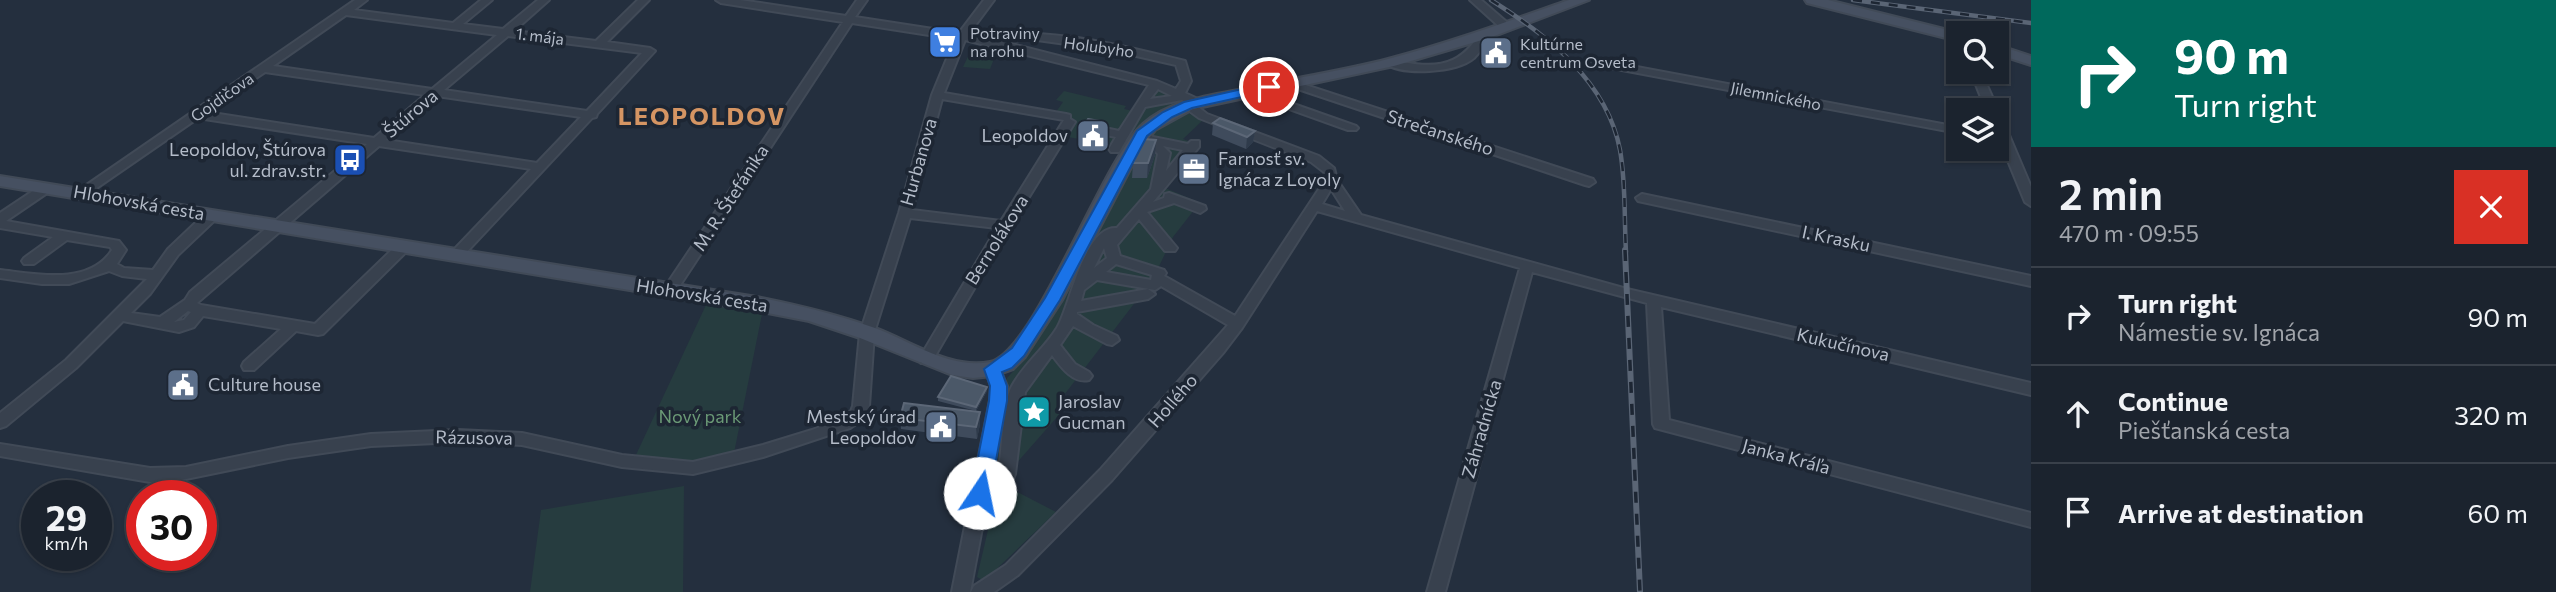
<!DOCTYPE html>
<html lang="en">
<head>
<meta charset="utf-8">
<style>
  :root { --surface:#1b232e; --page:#242b36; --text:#f1f3f6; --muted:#a0a4aa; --line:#39404a }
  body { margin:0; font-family:Commissioner,sans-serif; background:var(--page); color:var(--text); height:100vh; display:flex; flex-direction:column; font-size:26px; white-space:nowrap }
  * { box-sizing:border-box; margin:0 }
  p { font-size:23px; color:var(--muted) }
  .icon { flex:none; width:38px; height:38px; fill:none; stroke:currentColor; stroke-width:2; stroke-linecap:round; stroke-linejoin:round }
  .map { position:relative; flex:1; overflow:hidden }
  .sheet { display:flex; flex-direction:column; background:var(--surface); width:525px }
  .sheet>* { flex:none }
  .hud { background:#00695c; color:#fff; overflow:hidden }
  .fabs { position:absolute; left:1946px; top:21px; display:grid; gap:14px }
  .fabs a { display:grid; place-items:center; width:63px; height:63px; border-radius:0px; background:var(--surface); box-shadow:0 2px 5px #0004,0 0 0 2px var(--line); font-size:35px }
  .speed { position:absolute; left:21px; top:480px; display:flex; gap:14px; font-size:35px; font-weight:700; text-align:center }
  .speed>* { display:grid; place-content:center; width:91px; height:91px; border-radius:50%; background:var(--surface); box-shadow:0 2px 5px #0004,0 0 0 2px var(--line); line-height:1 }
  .speed small { font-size:18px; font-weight:400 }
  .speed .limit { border:10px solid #d22; background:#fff; color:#111 }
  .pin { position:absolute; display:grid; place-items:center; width:60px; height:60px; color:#fff; margin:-30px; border:4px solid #fff; border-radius:50%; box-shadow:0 2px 7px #0007 }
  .me { position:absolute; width:77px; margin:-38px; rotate:11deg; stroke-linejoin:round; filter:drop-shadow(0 0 5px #0008) }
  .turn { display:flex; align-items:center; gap:24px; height:147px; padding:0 28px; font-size:32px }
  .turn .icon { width:91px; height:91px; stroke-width:2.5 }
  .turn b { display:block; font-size:49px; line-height:60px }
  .round { display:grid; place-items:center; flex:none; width:74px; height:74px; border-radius:0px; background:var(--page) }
  .summary { display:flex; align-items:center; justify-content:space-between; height:119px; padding:0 28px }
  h1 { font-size:42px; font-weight:600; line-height:52px }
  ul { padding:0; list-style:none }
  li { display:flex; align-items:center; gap:21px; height:98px; padding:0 28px; border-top:2px solid var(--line) }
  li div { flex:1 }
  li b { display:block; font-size:26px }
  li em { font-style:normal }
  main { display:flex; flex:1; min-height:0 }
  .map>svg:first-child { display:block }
  .green { fill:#263c3f }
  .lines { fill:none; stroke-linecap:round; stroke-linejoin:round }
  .street-casing { stroke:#414a57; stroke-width:4 }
  .secondary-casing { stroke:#414a57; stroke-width:4 }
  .street { fill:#38414e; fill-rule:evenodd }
  .secondary { fill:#465061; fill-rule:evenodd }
  .rail-far1-casing { stroke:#5a6575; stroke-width:4.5 }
  .rail-casing { stroke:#5a6575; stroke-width:6 }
  .rail-far1 { stroke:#1d2633; stroke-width:2.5; stroke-dasharray:9; stroke-linecap:butt }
  .rail { stroke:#1d2633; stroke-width:3.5; stroke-dasharray:11; stroke-linecap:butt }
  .wall { fill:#3f4b5c }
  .shaded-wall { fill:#2f3b4b }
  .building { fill:#4b5868; stroke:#5c6777; stroke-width:2 }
  .route { fill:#1a73e8; stroke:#114b97; stroke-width:2 }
  .labels { text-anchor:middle; stroke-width:7; stroke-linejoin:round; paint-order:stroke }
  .far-poi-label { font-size:16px; fill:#b4bcc9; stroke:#1d2633; text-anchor:start }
  .far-street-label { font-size:16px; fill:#b4bcc9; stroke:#1d2633 }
  .street-label { font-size:18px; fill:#b4bcc9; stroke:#1d2633 }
  .poi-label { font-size:18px; fill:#b4bcc9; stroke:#1d2633; text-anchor:end }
  .park-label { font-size:18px; fill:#6b9a76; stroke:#1d2633 }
  .district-label { font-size:24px; font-weight:bold; letter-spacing:2px; fill:#d59563; stroke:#1d2633 }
</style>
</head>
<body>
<main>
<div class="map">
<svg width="2031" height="592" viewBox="0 0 2031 592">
  <rect width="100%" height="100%" fill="#242f3e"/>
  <!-- green -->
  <path class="green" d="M973,46L997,51L990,69L963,67Z
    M1151,88L1171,94L1183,103V113L1195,115L1202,121L1183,139L1201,146L1165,188L1196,201L1198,205L1173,237L1153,279L1061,399L1065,408L1007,474L1008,461L994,459L1000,422L1011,423L1013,407L1004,399L1007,378L1024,360L1057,302L1074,284L1087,260L1086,249L1138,150L1068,137L1065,135L1072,121L1069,116L1056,112L1063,102L1056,100L1064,91L1126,106L1124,109L1133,111Z
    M706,305L762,314L734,453L681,463L635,457Z
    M1002,484L1056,512L984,581L977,577L995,500Z
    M684,486L683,592H530L541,510Z"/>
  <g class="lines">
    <defs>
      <path id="street" d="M355,0H367L354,10L453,23L481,0H492L463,24L503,29L538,0H549L514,31L596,41L638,0H649L607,42L650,48L655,51L597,114L596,117L592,118L461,258H451L449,255L531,169L379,146L197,303L201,305L315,324L398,244H408L410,247L408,250L323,334L318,335L296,331L254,370H244L242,366L244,362L281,329L203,316L194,327L179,332L123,321L76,368L6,426L0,428V413L66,360L147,279L122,276L109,271L69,284H42L0,278V270C36,274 89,286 112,250L110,247L67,240L34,264H24L22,261L24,258L53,237L0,228V213L42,185H50L52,188L50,191L6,221L119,241L126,250L117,264L124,268L153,270L168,249L207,212H217L218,215L217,218L178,255L150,294L131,313L160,317L185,300L190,292L367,144L198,118L85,196H77L75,193ZM346,15L497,35L432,89L273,66ZM508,36L642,53L587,111L444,90ZM265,72L425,95L374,138L206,112ZM437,96L581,117L537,163L386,140ZM188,311L191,312L184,320L174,322Z
        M716,0H740L846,16L857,0H867L855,17L959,33L984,0H994L968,35C991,38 1015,33 1039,34C1088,37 1137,49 1185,61L1191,81L1185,93L1202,101V105L1197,106L1207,114L1319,156L1334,168L1337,180L1361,215L1627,289L2031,383V395L1661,307L1669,420L2031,513V527L1655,428L1653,424L1647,303L1532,272L1445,592H1427L1520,268L1317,211L1242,328L1223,353L1112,480L1018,575L994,592H971L974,586L1006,565L1100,470L1228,325L1161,286L1155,290L1097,280L1084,290L1081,301L1148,289L1155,294L1148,299L1077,312V314L1093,325L1117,336L1119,340L1112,345L1107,344L1073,326L1060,345L1075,364L1089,372L1092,376L1089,380C1073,384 1061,367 1052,355L1025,392L1015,474L1013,479L1007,481L1001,479L999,474C1001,456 1004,401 1011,388C1022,366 1044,349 1057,328C1070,307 1084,225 1117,228L1151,189L1158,154L1142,138V134L1146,132L1153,137L1188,144L1191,141H1199V147L1153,202L1164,198L1165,194L1169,193L1205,206L1206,209L1200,213L1174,203L1147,212L1177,248L1175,251H1165L1139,219L1117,245L1120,256L1164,270L1166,273L1164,276L1235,316L1325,180L1324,172L1311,162L1199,118L1184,107L1182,105L1186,102L1182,100L1145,107L1119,152H1111L1109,149L1116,137L1101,134L1099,132L1105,128L1119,131L1149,85L965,40L944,93L1066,114L1070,115V119L1075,122L997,249L931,363H921L919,359L997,228L910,218L874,333L869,406L863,419L850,428L763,457L693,474L622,467L522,445L458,442L371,446L288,458L186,479L150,482L0,456V444L150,468L186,467L288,446L371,434L458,430L522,433L622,455L693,462L763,445L812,430L838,420L851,411L853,406L860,333L899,213L932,95L955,39L852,23L675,293L670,295L663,290L665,287L843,22L721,3ZM1037,40L1110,50L1176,65L1181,81L1176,89L1157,81L1000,41ZM1158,89L1172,96L1150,99ZM942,99L1064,120L1001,221L912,210ZM1163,146L1183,150L1166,171L1170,153ZM1331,189L1345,211L1322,204ZM1104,248L1107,258L1094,268ZM1116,264L1152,275L1151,280L1106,272Z
        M1470,0H1481L1510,25V29H1502Z
        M1484,32L1489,35C1485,44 1481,51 1474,58C1456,73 1403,76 1384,63L1389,60C1429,67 1457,72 1480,33Z
        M1594,59L1958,127V133L1590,64L1589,62Z
        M1971,72H1981L1998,110L1997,111L1986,110Z
        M1290,80L1593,179L1595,182L1589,186L1585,185L1286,85V81Z
        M1248,88L1356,126L1358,128L1356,130H1348L1244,93V89Z
        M1997,118L2003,121L2031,187V206L2025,202L1997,134Z
        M1642,194L2031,276V286L1638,201L1636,198Z
        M993,364L998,365L1007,386L1006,400L970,592H952L990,400L991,386L985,369L988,365Z"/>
      <path id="secondary" d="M1569,0H1589L1489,38L1394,66L1193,109L1155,130L1139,152L1062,300L1025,357L1013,369L993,376L973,378L952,375L860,338L809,321L757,311L0,186V176L757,297C797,305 836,314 875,328C910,341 951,370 990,362C1035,352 1102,160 1143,124C1171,99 1213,95 1248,88C1294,78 1342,71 1388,59C1449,43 1509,21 1569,0Z
        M1805,0H1828L1960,33L1958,41L1807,3Z
        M1997,45L2031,56V65L1997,54Z"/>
    </defs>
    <!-- street casing -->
    <use href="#street" class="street-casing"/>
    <!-- secondary casing -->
    <use href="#secondary" class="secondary-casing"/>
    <!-- street -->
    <use href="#street" class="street"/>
    <!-- secondary -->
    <use href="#secondary" class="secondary"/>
    <defs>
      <path id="rail-far1" d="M1491,0C1547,35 1607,81 1620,150C1626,183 1624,218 1626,252
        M1853,0L2031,23"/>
      <path id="rail" d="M1625,250L1640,592"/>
    </defs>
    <!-- rail-far1 casing -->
    <use href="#rail-far1" class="rail-far1-casing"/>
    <!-- rail casing -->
    <use href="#rail" class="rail-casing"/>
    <!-- rail-far1 -->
    <use href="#rail-far1" class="rail-far1"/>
    <!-- rail -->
    <use href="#rail" class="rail"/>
  </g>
  <!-- wall -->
  <path class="wall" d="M1100,121L1099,127L1103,129L1102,137L1100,142L1081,139V131Z
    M1213,123L1255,131L1253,142L1246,149L1212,135Z
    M1155,155L1147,178H1132L1133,163Z
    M1207,159L1206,167L1195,180L1183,176V173L1181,172L1182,165Z
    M987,387V391L976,411L938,401V397Z
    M900,418L980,424L977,439L901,429Z"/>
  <!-- shaded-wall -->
  <path class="shaded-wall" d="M1103,129L1102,137L1100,142V135Z
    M1255,131L1253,142L1246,149L1247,137Z
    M1156,140L1155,155L1147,178L1148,163Z
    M1207,159L1206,167L1195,180L1196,172Z
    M987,387V391L976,411V407Z
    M980,412V424L977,439L976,427Z"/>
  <!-- building -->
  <path class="building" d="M1220,118L1255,131L1247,137L1213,123Z
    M1088,119L1100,121L1098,126L1103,129L1100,135L1081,131Z
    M1143,139L1156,140L1148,163H1133Z
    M1191,154L1207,159L1196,172L1184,168L1185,166L1182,165Z
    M951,376L987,387L976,407L938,397Z
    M904,403L980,412L976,427L900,418Z"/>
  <!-- route -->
  <path class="route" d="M1269,83L1273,84V90L1192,108L1172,117L1147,136L1060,300L1024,356L1012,368L1002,372L1007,386V401L990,493L987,498L980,501L973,498L971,493L989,401L990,386L984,369L1012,348L1045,298L1137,131L1163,112L1184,102Z"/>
  <!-- icons -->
  <defs>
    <symbol id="supermarket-square" viewBox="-11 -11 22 22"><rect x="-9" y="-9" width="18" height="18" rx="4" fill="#3f7fe0" stroke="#1d2633"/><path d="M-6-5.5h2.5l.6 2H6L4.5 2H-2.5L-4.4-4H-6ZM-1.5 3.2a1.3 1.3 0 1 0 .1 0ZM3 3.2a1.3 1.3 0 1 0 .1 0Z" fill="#fff"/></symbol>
    <symbol id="civic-square" viewBox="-11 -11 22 22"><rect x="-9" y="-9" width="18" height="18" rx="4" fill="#5c6f8a" stroke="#1d2633"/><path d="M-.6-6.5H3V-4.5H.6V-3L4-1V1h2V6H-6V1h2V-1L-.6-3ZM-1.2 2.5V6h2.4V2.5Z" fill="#fff"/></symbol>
    <symbol id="bus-square" viewBox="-11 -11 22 22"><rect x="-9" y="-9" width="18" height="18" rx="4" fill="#1a4fb4" stroke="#1d2633"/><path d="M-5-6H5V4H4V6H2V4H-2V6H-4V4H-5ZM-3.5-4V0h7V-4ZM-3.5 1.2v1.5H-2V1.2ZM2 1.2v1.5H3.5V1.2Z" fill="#fff"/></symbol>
    <symbol id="office-square" viewBox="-11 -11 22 22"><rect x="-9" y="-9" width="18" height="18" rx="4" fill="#5c6f8a" stroke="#1d2633"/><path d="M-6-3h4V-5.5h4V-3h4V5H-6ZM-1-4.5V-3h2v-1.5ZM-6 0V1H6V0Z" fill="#fff"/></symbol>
    <symbol id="sight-square" viewBox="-11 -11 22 22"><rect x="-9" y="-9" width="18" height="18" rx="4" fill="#0f9aa8" stroke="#1d2633"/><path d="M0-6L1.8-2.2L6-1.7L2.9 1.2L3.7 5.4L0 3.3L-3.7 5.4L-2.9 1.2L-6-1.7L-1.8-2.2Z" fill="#fff"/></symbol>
  </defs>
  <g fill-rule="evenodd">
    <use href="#supermarket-square" x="926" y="23" width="38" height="38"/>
    <use href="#civic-square" x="1477" y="34" width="38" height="38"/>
    <use href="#civic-square" x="1074" y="117" width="38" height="38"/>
    <use href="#bus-square" x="331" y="141" width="38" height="38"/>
    <use href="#office-square" x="1175" y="150" width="38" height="38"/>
    <use href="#civic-square" x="164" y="366" width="38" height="38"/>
    <use href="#sight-square" x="1015" y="393" width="38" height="38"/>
    <use href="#civic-square" x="922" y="408" width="38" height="38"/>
  </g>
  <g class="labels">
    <!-- far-poi labels -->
    <g class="far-poi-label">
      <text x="970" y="39">Potraviny<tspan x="970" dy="18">na rohu</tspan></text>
      <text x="1520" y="50">Kultúrne<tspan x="1520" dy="18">centrum Osveta</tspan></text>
    </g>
    <!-- far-street labels -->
    <g class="far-street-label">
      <text transform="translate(540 36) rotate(7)" y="6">1. mája</text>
      <text transform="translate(1099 47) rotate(8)" y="6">Holubyho</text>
      <text transform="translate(1776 96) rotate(11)" y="6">Jilemnického</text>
      <text transform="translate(222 97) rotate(-35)" y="6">Gojdičova</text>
    </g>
    <!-- street labels -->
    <g class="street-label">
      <text transform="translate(411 114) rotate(-40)" y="6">Štúrova</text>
      <text transform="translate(1440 133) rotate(18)" y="6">Strečanského</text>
      <text transform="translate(919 162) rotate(-74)" y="6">Hurbanova</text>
      <text transform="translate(731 198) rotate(-57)" y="6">M. R. Štefánika</text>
      <text transform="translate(139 203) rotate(10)" y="6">Hlohovská cesta</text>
      <text transform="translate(1836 239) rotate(12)" y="6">I. Krasku</text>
      <text transform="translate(997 240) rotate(-58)" y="6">Bernolákova</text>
      <text transform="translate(702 296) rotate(9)" y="6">Hlohovská cesta</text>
      <text transform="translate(1843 345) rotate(13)" y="6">Kukučínova</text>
      <text transform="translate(1173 401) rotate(-49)" y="6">Hollého</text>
      <text transform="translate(1482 429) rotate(-74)" y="6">Záhradnícka</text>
      <text transform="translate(474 438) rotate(1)" y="6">Rázusova</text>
      <text transform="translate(1786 457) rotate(15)" y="6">Janka Kráľa</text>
    </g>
    <!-- poi labels -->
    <g class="poi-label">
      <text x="1068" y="142">Leopoldov</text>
      <text x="326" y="156">Leopoldov, Štúrova<tspan x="326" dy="21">ul. zdrav.str.</tspan></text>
      <text x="1218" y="165" text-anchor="start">Farnosť sv.<tspan x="1218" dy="21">Ignáca z Loyoly</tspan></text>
      <text x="208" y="391" text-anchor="start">Culture house</text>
      <text x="1058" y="408" text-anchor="start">Jaroslav<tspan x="1058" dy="21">Gucman</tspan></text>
      <text x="916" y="423">Mestský úrad<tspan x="916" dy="21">Leopoldov</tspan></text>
    </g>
    <!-- park labels -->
    <g class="park-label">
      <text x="700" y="423">Nový park</text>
    </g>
    <!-- district labels -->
    <g class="district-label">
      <text x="702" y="125">LEOPOLDOV</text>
    </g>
  </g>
</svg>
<div class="fabs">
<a><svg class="icon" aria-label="search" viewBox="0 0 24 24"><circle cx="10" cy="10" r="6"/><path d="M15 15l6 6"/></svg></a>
<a><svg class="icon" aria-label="layers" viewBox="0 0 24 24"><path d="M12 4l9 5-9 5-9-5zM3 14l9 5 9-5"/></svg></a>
</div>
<div class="speed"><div>29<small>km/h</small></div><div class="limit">30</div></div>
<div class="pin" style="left:1269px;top:87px;background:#d93025"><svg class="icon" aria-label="arrive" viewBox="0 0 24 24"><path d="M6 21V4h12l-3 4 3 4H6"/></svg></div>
<svg class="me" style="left:980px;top:493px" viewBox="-20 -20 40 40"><circle r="19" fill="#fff"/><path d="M0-13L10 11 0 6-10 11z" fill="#1a73e8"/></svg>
</div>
<section class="sheet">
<div class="hud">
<div class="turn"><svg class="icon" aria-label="right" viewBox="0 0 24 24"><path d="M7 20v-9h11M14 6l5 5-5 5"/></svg><div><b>90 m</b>Turn right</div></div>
</div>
<div class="summary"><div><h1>2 min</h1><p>470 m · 09:55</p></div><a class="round" style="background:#d93025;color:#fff"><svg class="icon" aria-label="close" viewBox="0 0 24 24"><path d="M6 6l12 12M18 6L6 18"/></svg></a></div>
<ul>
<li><svg class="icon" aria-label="right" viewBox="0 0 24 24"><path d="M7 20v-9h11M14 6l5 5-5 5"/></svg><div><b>Turn right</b><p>Námestie sv. Ignáca</p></div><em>90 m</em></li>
<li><svg class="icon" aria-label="ahead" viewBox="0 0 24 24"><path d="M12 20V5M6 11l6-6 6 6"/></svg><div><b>Continue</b><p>Piešťanská cesta</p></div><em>320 m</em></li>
<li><svg class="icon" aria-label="arrive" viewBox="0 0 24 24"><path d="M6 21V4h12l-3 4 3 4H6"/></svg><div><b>Arrive at destination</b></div><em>60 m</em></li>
</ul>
</section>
</main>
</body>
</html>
